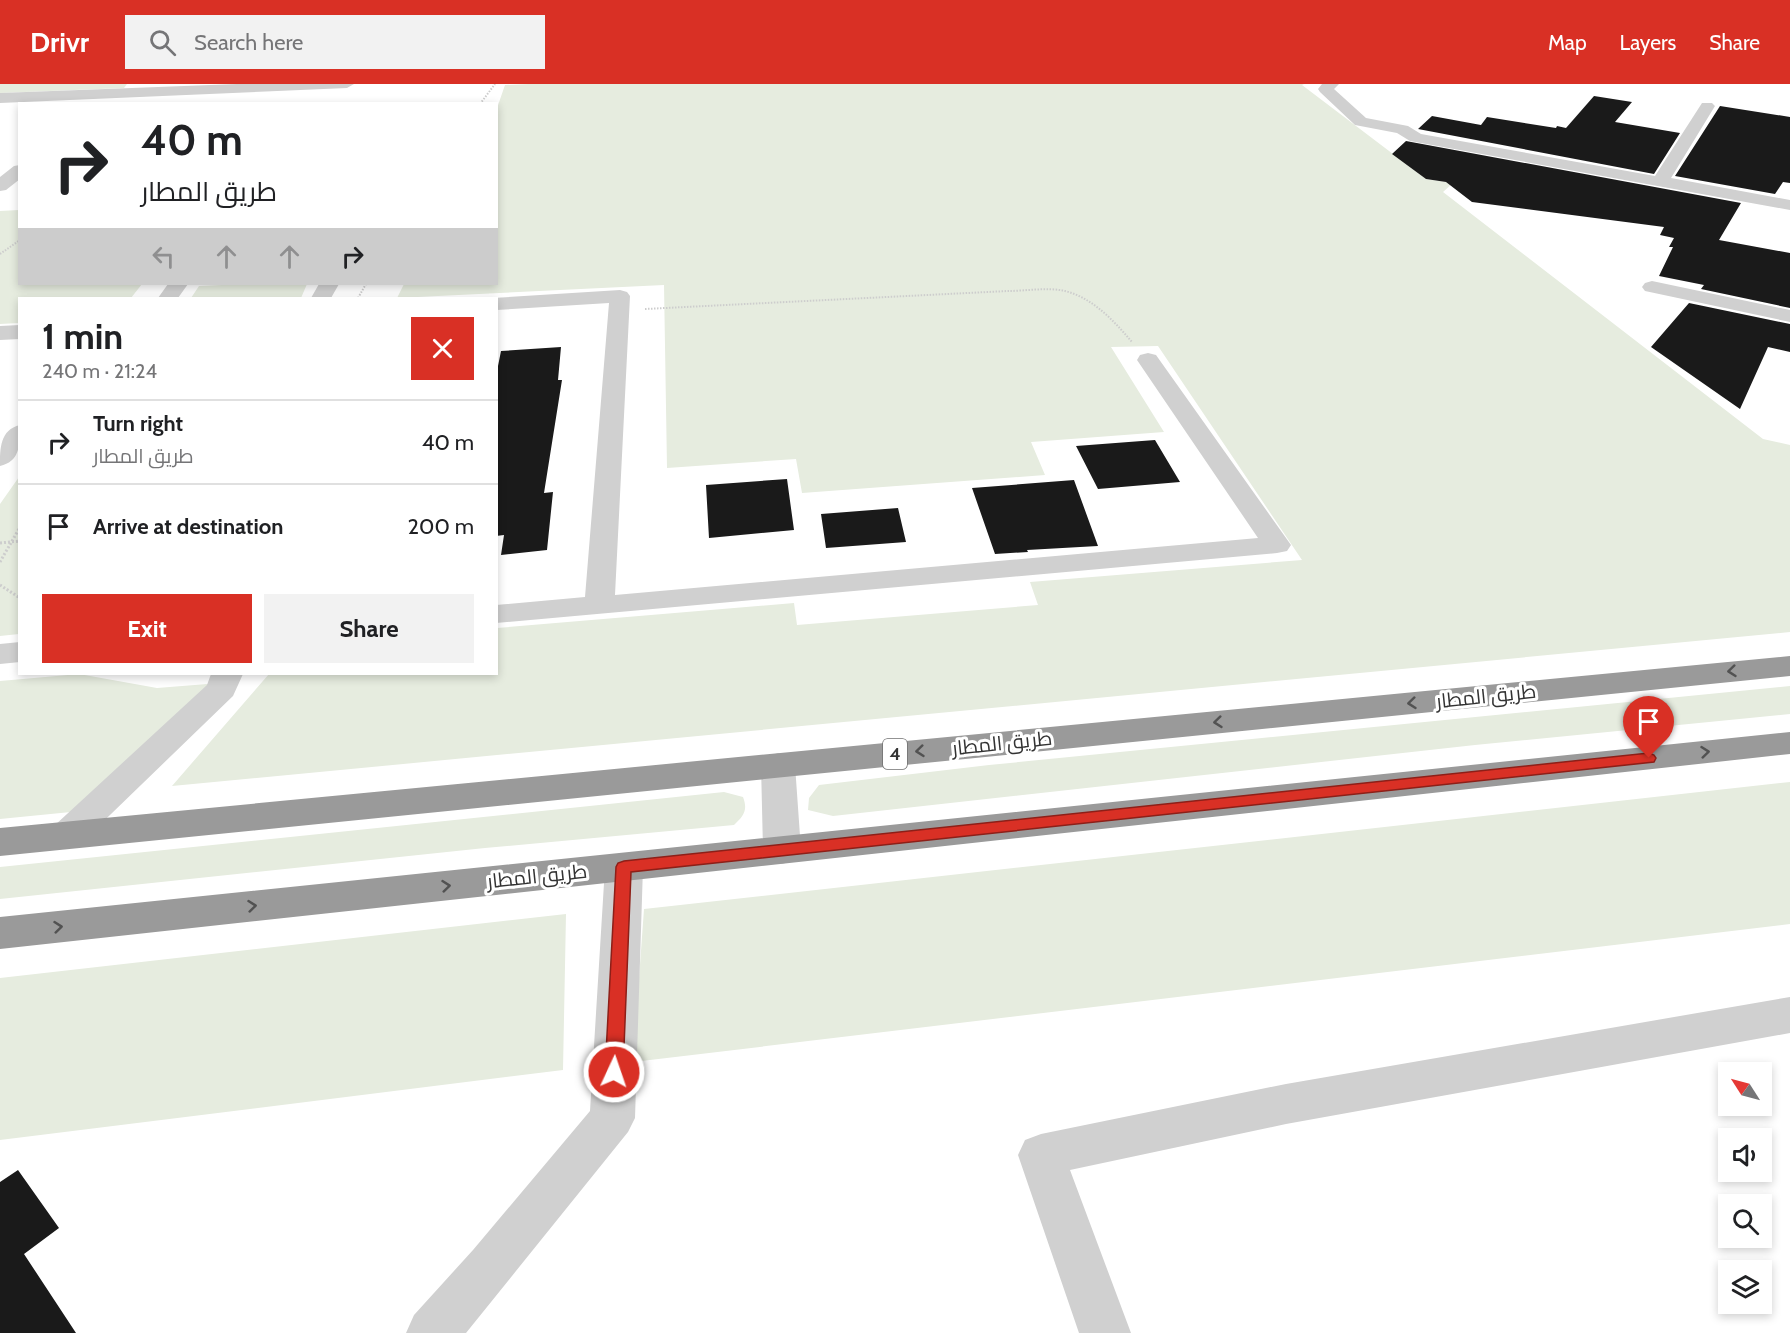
<!DOCTYPE html>
<html lang="en">
<head>
<meta charset="utf-8">
<style>
  :root { --surface:#fff; --page:#f2f2f2; --text:#202124; --muted:#757577; --line:#e0e0e0; --accent:#d93025 }
  body { margin:0; font-family:Cabin,Cairo,sans-serif; background:var(--page); color:var(--text); height:100vh; display:flex; flex-direction:column; font-size:22px; white-space:nowrap }
  * { box-sizing:border-box; margin:0 }
  p { font-size:20px; color:var(--muted) }
  .icon { flex:none; width:33px; height:33px; fill:none; stroke:currentColor; stroke-width:2; stroke-linecap:round; stroke-linejoin:round }
  .map { position:relative; flex:1; overflow:hidden }
  .sheet { position:absolute; left:18px; top:213px; width:480px; height:378px; display:flex; flex-direction:column; background:var(--surface); border-radius:0px; box-shadow:0 3px 9px #0003 }
  .sheet>* { flex:none }
  .guide { position:absolute; left:18px; top:18px; width:480px; height:183px; border-radius:0px; box-shadow:0 3px 9px #0003; background:#fff; color:var(--text); overflow:hidden }
  .needle { width:39px; rotate:306deg }
  .fabs { position:absolute; left:1718px; top:978px; display:grid; gap:12px }
  .fabs a { display:grid; place-items:center; width:54px; height:54px; border-radius:0px; background:var(--surface); box-shadow:0 3px 9px #0003; font-size:30px }
  .pin { position:absolute; display:grid; place-items:center; width:51px; height:51px; color:#fff; margin:-62px -26px; border-radius:50% 50% 50% 0; rotate:-45deg; box-shadow:0 0 6px #0007 }
  .pin .icon { rotate:45deg }
  .me { position:absolute; width:66px; margin:-33px; rotate:3deg; stroke-linejoin:round; filter:drop-shadow(0 0 4px #0008) }
  .turn { display:flex; align-items:center; gap:21px; height:126px; padding:0 24px; font-size:27px }
  .turn .icon { width:78px; height:78px; stroke-width:2.5 }
  .turn b { display:block; font-size:42px; line-height:51px }
  .lanes { display:flex; align-items:center; height:57px; padding:0 24px; background:#0003; justify-content:center; gap:30px; direction:ltr }
  .lanes .off { opacity:.35 }
  .round { display:grid; place-items:center; flex:none; width:63px; height:63px; border-radius:0px; background:var(--page) }
  .summary { display:flex; align-items:center; justify-content:space-between; height:102px; padding:0 24px }
  h1 { font-size:36px; font-weight:700; line-height:45px }
  .button { display:flex; gap:12px; margin-top:auto; padding:12px 24px }
  .button a { flex:1; height:69px; border-radius:0px; background:var(--accent); color:#fff; font-size:24px; font-weight:700; line-height:69px; text-align:center }
  .button a+a { background:var(--page); color:var(--text) }
  ul { padding:0; list-style:none }
  li { display:flex; align-items:center; gap:18px; height:84px; padding:0 24px; border-top:2px solid var(--line) }
  li div { flex:1 }
  li b { display:block; font-size:22px }
  li em { font-style:normal }
  header { display:flex; align-items:center; gap:36px; box-sizing:border-box; height:84px; padding:0 30px; background:var(--accent); color:#fff }
  header strong { font-size:28px }
  nav { display:flex; gap:33px; margin-inline-start:auto; font-size:21px }
  .search { width:420px; height:54px; background:var(--page); display:flex; align-items:center; gap:15px; box-sizing:border-box; padding:0 21px; border-radius:0px; color:var(--muted); font-size:22px }
  .map>svg:first-child { display:block }
  .green { fill:#e6ecdf }
  .building { fill:#1a1a1a }
  .lines { fill:none; stroke-linecap:round; stroke-linejoin:round }
  .path-far1 { stroke:#cdcdcd; stroke-width:2; stroke-dasharray:1.5 1.5; stroke-linecap:butt }
  .path { stroke:#cdcdcd; stroke-width:3; stroke-dasharray:2 2; stroke-linecap:butt }
  .street { fill:#d0d0d0; fill-rule:evenodd }
  .highway { fill:#9a9a9a; fill-rule:evenodd }
  .oneway { stroke:#525252 }
  .route { fill:#d93025; stroke:#8d1f18; stroke-width:1.5 }
  .labels { text-anchor:middle; stroke-width:6; stroke-linejoin:round; paint-order:stroke }
  .shield { fill:#fff; stroke:#707070; stroke-width:1.5 }
  .shield-label { font-size:18px; font-weight:bold; fill:#333 }
  .street-label { font-size:20px; fill:#333; stroke:#fff }
</style>
</head>
<body>
<header>
<strong>Drivr</strong>
<div class="search"><svg class="icon" aria-label="search" viewBox="0 0 24 24"><circle cx="10" cy="10" r="6"/><path d="M15 15l6 6"/></svg>Search here</div>
<nav><a>Map</a><a>Layers</a><a>Share</a></nav>
</header>
<div class="map">
<svg width="1790" height="1249" viewBox="0 0 1790 1249">
  <rect width="100%" height="100%" fill="#fff"/>
  <!-- green -->
  <path class="green" d="M0,0H127L124,4L0,9Z
    M529,0H1304L1302,1L1426,95L1453,99L1443,108L1763,355L1790,361V548L172,702L269,590H496L497,544L794,519L797,541L1038,521L1030,498L1302,476L1158,262L1111,263L1164,348L1031,358L1045,391L802,409L796,375L667,384L664,201L397,214L404,200H496V27L505,1Z
    M19,126L20,200H142L131,214H20L19,239L0,240V127Z
    M245,200H307L301,214H191L199,202Z
    M19,393V550L0,552V420Z
    M79,590L157,604L220,599L81,727L0,735V597Z
    M1790,602V630L1475,661L833,732L808,726L809,714L819,701L989,681Z
    M1790,698V840L633,978L644,825Z
    M724,708L743,713C748,726 744,732 734,741L485,764L0,815V783Z
    M566,830L563,986L0,1056V894Z"/>
  <!-- building -->
  <path class="building" d="M1594,12L1632,18L1615,38L1680,49L1654,90L1418,45L1432,32L1481,41L1487,33L1556,44L1557,42L1566,44Z
    M1720,22L1790,33V99L1783,98L1775,110L1675,92Z
    M1406,57L1741,119L1719,156L1790,169V224L1701,205L1704,201L1659,192L1673,163H1669L1674,154L1660,151L1664,143L1472,118L1446,98L1426,95L1392,70Z
    M1689,219L1790,240V268L1768,263L1740,325L1651,263Z
    M561,263L558,296H562L544,409L553,408L547,466L501,471L504,451L496,452V292L501,267Z
    M1155,356L1180,398L1098,405L1076,362Z
    M787,395L794,446L709,454L706,401Z
    M1074,396L1098,462L1027,466L1028,468L995,470L972,404Z
    M898,424L906,458L826,464L821,430Z
    M18,1086L59,1144L24,1170L76,1249H0V1098Z"/>
  <g class="lines">
    <!-- path-far1 -->
    <path class="path-far1" d="M480,20L495,0
      M0,170L20,156
      M358,214L366,200
      M645,225L1008,207C1025,207 1048,203 1065,207C1093,214 1114,237 1132,258"/>
    <!-- path -->
    <path class="path" d="M0,459L20,457
      M0,478L20,443
      M0,501L20,514"/>
    <!-- street -->
    <path class="street" d="M237,0H354L347,4L0,19V9Z
      M1322,0H1339L1334,5L1366,34L1408,42L1421,50L1655,92L1702,19H1712L1715,22L1671,94L1790,116V126L1410,57L1397,49L1355,41L1320,8L1318,5Z
      M20,81V95L6,106L0,107V93L14,82Z
      M1652,197L1790,226V238L1645,207L1642,203L1645,199Z
      M168,200H188L178,214H158Z
      M319,200H339L331,214H311Z
      M620,206L627,208L630,212L615,511L1258,454L1137,276L1140,271L1148,269L1156,271L1291,461L1287,467L1277,469L496,539V521L585,513L609,219L496,226V214H493Z
      M20,241V255L0,256V242Z
      M20,341C20,359 21,377 0,382C0,364 0,346 20,341Z
      M20,558V578L0,580V560Z
      M211,590H243L233,612L80,760L67,764L54,760L49,751L54,742L207,601Z
      M778,669L790,673L795,681L801,766L795,776L782,780L769,776L763,766L761,681L766,673Z
      M624,769L637,773L643,783L635,1034L628,1048L466,1249H406L414,1231L473,1166L590,1027L605,783L611,773Z
      M1790,913V949L1286,1040L1070,1086L1131,1249H1079L1018,1071L1025,1056L1041,1050L1286,1000Z"/>
    <!-- highway -->
    <path class="highway" d="M1790,572V592L0,772V744Z
      M1790,648V670L0,865V833Z"/>
  </g>
  <!-- one-way arrows -->
  <defs><path id="oneway-chevron" d="M-2-3.5L2.5 0L-2 3.5" fill="none" stroke-width="1.6" stroke-linecap="round" stroke-linejoin="round" transform="scale(1.5)"/></defs>
  <g class="oneway">
    <use href="#oneway-chevron" transform="translate(1732 587) rotate(174)"/>
    <use href="#oneway-chevron" transform="translate(1412 619) rotate(174)"/>
    <use href="#oneway-chevron" transform="translate(1218 638) rotate(174)"/>
    <use href="#oneway-chevron" transform="translate(920 667) rotate(174)"/>
    <use href="#oneway-chevron" transform="translate(1705 668) rotate(-6)"/>
    <use href="#oneway-chevron" transform="translate(446 802) rotate(-6)"/>
    <use href="#oneway-chevron" transform="translate(252 822) rotate(-6)"/>
    <use href="#oneway-chevron" transform="translate(58 843) rotate(-6)"/>
  </g>
  <!-- route -->
  <path class="route" d="M1649,669L1654,671L1656,674L1654,678L631,788L623,988L620,994L614,996L608,994L605,988L616,783L618,779L624,777Z"/>
  <g class="labels">
    <!-- shield labels -->
    <rect class="shield" x="883" y="655" width="24" height="30" rx="4.5"/>
    <g class="shield-label">
      <text x="895" y="676">4</text>
    </g>
    <!-- street labels -->
    <g class="street-label">
      <text transform="translate(1486 612) rotate(-6)" y="7">طريق المطار</text>
      <text transform="translate(1002 659) rotate(-6)" y="7">طريق المطار</text>
      <text transform="translate(537 792) rotate(-6)" y="7">طريق المطار</text>
    </g>
  </g>
</svg>
<div class="fabs">
<a><svg class="needle" viewBox="-14 -14 28 28"><path d="M0-13l5 13h-10z" fill="#e53935"/><path d="M0 13l5-13h-10z" fill="#757577"/></svg></a>
<a><svg class="icon" aria-label="sound" viewBox="0 0 24 24"><path d="M4 9h4l5-4v14l-5-4H4zM17 9q2 3 0 6"/></svg></a>
<a><svg class="icon" aria-label="search" viewBox="0 0 24 24"><circle cx="10" cy="10" r="6"/><path d="M15 15l6 6"/></svg></a>
<a><svg class="icon" aria-label="layers" viewBox="0 0 24 24"><path d="M12 4l9 5-9 5-9-5zM3 14l9 5 9-5"/></svg></a>
</div>
<div class="pin" style="left:1649px;top:674px;background:#d93025"><svg class="icon" aria-label="arrive" viewBox="0 0 24 24"><path d="M6 21V4h12l-3 4 3 4H6"/></svg></div>
<svg class="me" style="left:614px;top:988px" viewBox="-20 -20 40 40"><circle r="17" fill="#d93025" stroke="#fff" stroke-width="3"/><path d="M0-11L8 9 0 5-8 9z" fill="#fff"/></svg>
<div class="guide">
<div class="turn"><svg class="icon" aria-label="right" viewBox="0 0 24 24"><path d="M7 20v-9h11M14 6l5 5-5 5"/></svg><div><b>40 m</b>طريق المطار</div></div>
<div class="lanes"><svg class="icon off" aria-label="left" viewBox="0 0 24 24"><path d="M17 20v-9H6M10 6l-5 5 5 5"/></svg><svg class="icon off" aria-label="ahead" viewBox="0 0 24 24"><path d="M12 20V5M6 11l6-6 6 6"/></svg><svg class="icon off" aria-label="ahead" viewBox="0 0 24 24"><path d="M12 20V5M6 11l6-6 6 6"/></svg><svg class="icon" aria-label="right" viewBox="0 0 24 24"><path d="M7 20v-9h11M14 6l5 5-5 5"/></svg></div>
</div>
<section class="sheet">
<div class="summary"><div><h1>1 min</h1><p>240 m · 21:24</p></div><a class="round" style="background:#d93025;color:#fff"><svg class="icon" aria-label="close" viewBox="0 0 24 24"><path d="M6 6l12 12M18 6L6 18"/></svg></a></div>
<ul>
<li><svg class="icon" aria-label="right" viewBox="0 0 24 24"><path d="M7 20v-9h11M14 6l5 5-5 5"/></svg><div><b>Turn right</b><p>طريق المطار</p></div><em>40 m</em></li>
<li><svg class="icon" aria-label="arrive" viewBox="0 0 24 24"><path d="M6 21V4h12l-3 4 3 4H6"/></svg><div><b>Arrive at destination</b></div><em>200 m</em></li>
</ul>
<div class="button"><a>Exit</a><a>Share</a></div>
</section>
</div>
</body>
</html>
